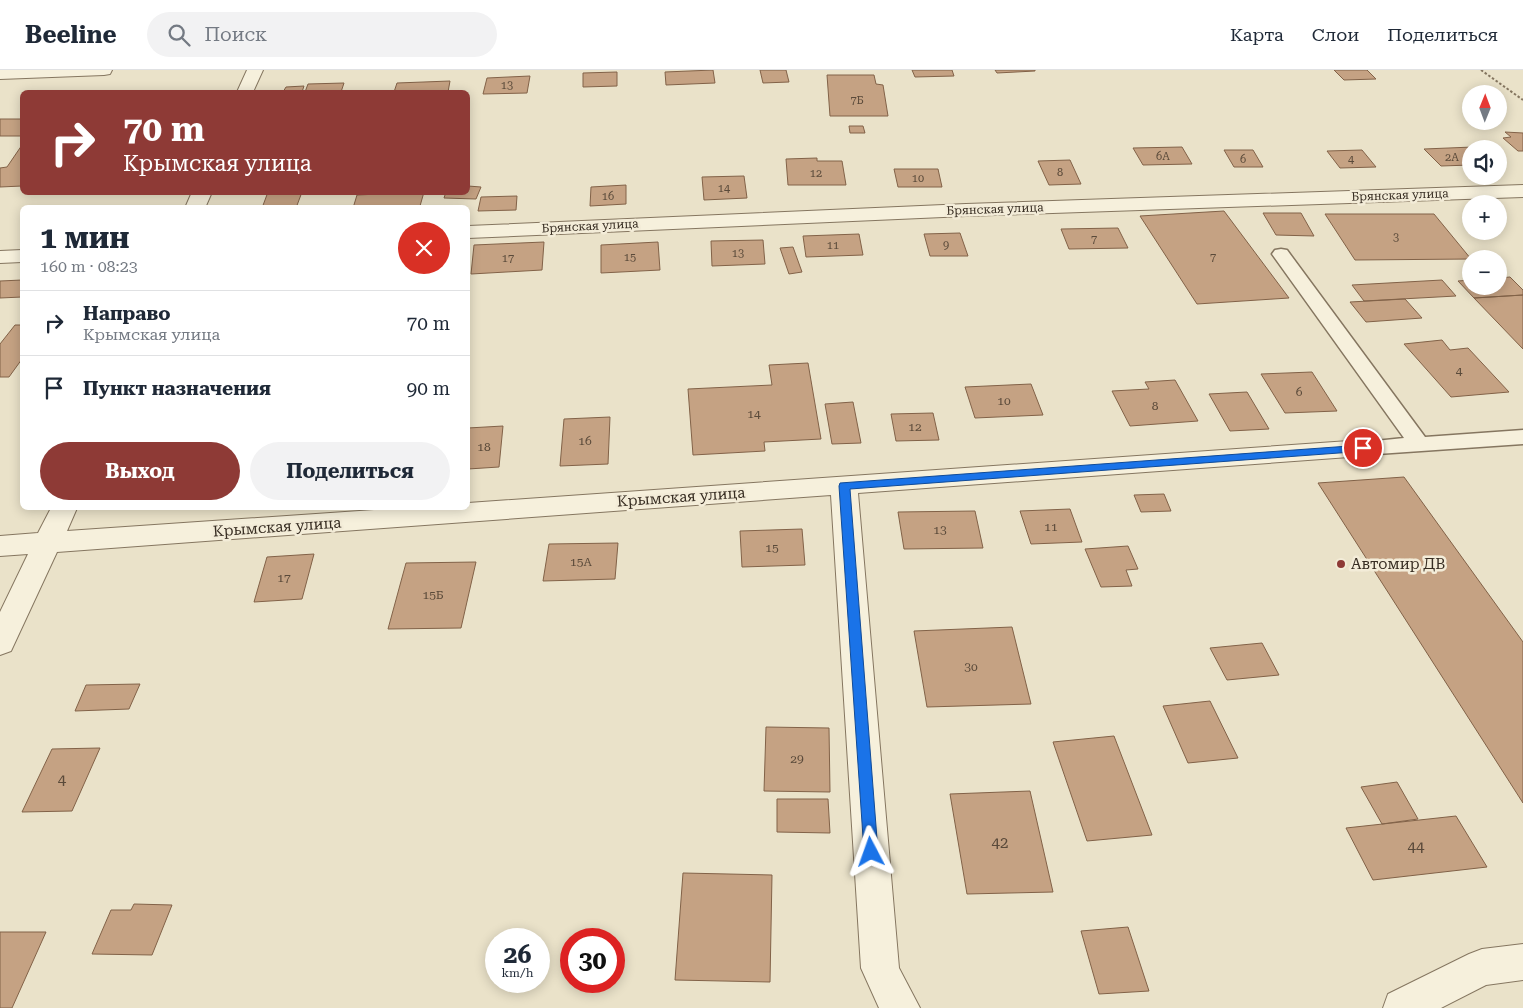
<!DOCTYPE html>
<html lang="ru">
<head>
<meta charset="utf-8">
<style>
  :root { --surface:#fff; --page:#f2f2f3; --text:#1f2937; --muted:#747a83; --line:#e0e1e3; --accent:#8e3a36 }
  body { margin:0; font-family:"Roboto Serif",serif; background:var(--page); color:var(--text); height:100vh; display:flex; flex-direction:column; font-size:19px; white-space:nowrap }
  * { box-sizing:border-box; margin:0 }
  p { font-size:16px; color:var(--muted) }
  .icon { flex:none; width:28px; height:28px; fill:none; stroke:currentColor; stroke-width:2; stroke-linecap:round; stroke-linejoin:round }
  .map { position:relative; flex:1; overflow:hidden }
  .sheet { position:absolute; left:20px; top:135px; width:450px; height:305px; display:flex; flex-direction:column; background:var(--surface); border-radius:8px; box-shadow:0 2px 12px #0003 }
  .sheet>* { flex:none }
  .guide { position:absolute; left:20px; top:20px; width:450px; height:105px; border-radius:8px; box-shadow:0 2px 12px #0003; background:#8e3a36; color:#fff; overflow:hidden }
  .needle { width:32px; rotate:1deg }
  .buttons { position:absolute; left:1462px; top:15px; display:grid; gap:10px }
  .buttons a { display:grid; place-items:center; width:45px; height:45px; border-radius:50%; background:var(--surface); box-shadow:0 2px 12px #0003; font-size:25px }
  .speed { position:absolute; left:485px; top:858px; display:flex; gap:10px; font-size:25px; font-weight:700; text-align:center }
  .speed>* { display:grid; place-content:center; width:65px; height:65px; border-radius:50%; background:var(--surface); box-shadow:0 2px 12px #0003; line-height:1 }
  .speed small { font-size:12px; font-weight:400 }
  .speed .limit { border:8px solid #d22; background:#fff; color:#111 }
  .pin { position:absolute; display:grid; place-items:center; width:42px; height:42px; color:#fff; margin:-21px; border:2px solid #fff; border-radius:50%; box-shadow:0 1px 5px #0007 }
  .me { position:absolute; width:55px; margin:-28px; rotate:356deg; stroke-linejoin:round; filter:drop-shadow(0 0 4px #0008) }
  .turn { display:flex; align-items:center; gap:18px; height:105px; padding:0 20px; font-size:22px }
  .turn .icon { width:65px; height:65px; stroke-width:2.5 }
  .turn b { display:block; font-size:35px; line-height:42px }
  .round { display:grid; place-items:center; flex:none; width:52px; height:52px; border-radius:26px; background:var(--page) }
  .headline { display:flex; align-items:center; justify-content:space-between; height:85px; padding:0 20px }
  h1 { font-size:30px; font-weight:700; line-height:38px }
  .action { display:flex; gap:10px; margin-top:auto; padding:10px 20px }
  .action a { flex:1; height:58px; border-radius:30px; background:var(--accent); color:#fff; font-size:20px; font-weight:700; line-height:58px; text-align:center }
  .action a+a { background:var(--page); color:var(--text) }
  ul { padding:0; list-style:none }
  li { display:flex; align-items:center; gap:15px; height:65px; padding:0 20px; border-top:1px solid var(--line) }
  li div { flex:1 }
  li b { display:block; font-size:19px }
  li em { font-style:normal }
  header { display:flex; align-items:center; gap:30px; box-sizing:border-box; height:70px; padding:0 25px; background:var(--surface); border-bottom:1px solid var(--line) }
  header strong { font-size:24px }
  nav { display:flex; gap:28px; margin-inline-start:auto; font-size:18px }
  .search { width:350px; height:45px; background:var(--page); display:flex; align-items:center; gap:12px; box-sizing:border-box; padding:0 18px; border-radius:28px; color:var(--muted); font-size:19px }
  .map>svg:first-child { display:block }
  .building { fill:#c5a283; stroke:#826248 }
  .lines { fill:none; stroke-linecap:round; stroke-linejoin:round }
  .service-casing { stroke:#857660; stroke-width:3 }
  .minor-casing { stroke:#857660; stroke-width:2 }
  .path { stroke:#857660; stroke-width:2; stroke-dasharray:2.5 2; stroke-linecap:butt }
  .service { fill:#f6f0dc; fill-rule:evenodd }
  .minor { fill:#f6f0dc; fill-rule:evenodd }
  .route { fill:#1a73e8; stroke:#114b97 }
  .poi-dot { fill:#8e3a36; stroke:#f3ecd8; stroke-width:2 }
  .labels { text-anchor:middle; stroke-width:5; stroke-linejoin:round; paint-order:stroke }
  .far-number-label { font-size:11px; fill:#5a4a3a }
  .far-street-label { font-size:12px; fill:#372d22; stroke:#f3ecd8 }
  .number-label { font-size:12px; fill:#5a4a3a }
  .street-label { font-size:15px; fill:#372d22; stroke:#f3ecd8 }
  .poi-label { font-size:15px; fill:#372d22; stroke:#f3ecd8; text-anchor:start }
  .near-number-label { font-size:15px; fill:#5a4a3a }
</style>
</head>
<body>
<header>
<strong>Beeline</strong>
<div class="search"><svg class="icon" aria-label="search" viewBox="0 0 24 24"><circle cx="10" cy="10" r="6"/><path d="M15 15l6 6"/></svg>Поиск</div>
<nav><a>Карта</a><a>Слои</a><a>Поделиться</a></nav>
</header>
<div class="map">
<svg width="1523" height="938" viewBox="0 0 1523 938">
  <rect width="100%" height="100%" fill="#eae2c9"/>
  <!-- building -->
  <path class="building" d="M713,0L715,13L666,15L665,2Z
    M760,0H786L789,12L763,13Z
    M912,0H952L954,6L915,7Z
    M995,0H1035V1L997,3Z
    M1334,0H1367L1376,9L1344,10Z
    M617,2V16L583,17V3Z
    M827,5H874L876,14L883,15L888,46H830Z
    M530,6L527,23L483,24L487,8Z
    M450,11L448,22H394L397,13Z
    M344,13L341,22H305L308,14Z
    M304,16L302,22H283L286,17Z
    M0,49H22V66H0Z
    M849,56H863L865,63H850Z
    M1505,62L1523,63V81H1518L1503,68L1511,67Z
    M22,75V116L0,117V98L7,97Z
    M1182,77L1192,94L1143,95L1133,78Z
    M1473,77L1475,79H1471V95L1441,96L1424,79Z
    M1224,80H1253L1263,97H1234Z
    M1362,80L1376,97L1340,98L1327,81Z
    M817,88V91H842L846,115H788L786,89Z
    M1070,90L1081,114L1049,115L1038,91Z
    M894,99H938L942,117H898Z
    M744,106L747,128L704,130L702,107Z
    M626,115V134L590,136L591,117Z
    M468,116L481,117L476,129L444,128L446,122H468Z
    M268,122H302L296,138H262Z
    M424,122L420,136L353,138L357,125Z
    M517,126L516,140L478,141L481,127Z
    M1224,141L1289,228L1197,234L1140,146Z
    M1263,143H1301L1314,166L1276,165Z
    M1325,144H1434L1471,189L1355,190Z
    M1118,158L1128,178L1069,179L1061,159Z
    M960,163L968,186H930L924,164Z
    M859,164L863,185L806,187L803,166Z
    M763,170L765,194L712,196L711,171Z
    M544,172L542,200L471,204L474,175Z
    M658,172L660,200L601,203V175Z
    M793,177L802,202L789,204L780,178Z
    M1510,207L1523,220V225L1474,228L1458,211L1471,210V216H1499V208Z
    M22,210V227L0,228V211Z
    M1442,210L1456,226L1364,231L1352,215Z
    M1523,225V279L1474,228Z
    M1405,229L1422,248L1366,252L1350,232Z
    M15,255H22V289L9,307H0V274Z
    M1442,270L1450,280L1468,278L1509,322L1451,327L1404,274Z
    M808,293L821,369L764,372L765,381L693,385L688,319L772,315L769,295Z
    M1312,302L1337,341L1285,343L1261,304Z
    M1175,310L1198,351L1130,356L1112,321L1149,319L1145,312Z
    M1031,314L1043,345L975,348L965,317Z
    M1247,322L1269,359L1230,361L1209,324Z
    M853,332L861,373L832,374L825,334Z
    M933,343L939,370L896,371L891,344Z
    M610,347L608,394L560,396L564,349Z
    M503,356L499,397L468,399V358Z
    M1404,407L1523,572V733L1318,413Z
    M1164,424L1171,441L1141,442L1134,425Z
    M1070,439L1082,472L1031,474L1020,441Z
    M975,441L983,478L904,479L898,442Z
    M802,459L805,495L742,497L740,461Z
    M618,473L615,509L543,511L549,474Z
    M1128,476L1138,499L1126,500L1132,516L1101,517L1085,479Z
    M314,484L302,529L254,532L267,487Z
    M476,492L461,558L388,559L406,493Z
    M1012,557L1031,634L927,637L914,561Z
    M1262,573L1279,605L1227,610L1210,578Z
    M140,614L129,639L75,641L86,615Z
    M1210,631L1238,688L1188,693L1163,636Z
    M766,657L829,658L830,722L764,721Z
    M1114,666L1152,765L1087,771L1053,672Z
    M100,678L72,741L22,742L52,679Z
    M1397,712L1418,749L1382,754L1361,717Z
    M1030,721L1053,822L967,824L950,724Z
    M777,729H828L830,763L777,762Z
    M1456,746L1487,797L1373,810L1346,758Z
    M683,803L772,805L770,912L675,910Z
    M134,834L172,835L152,885L92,884L111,840H131Z
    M1128,857L1149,921L1099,924L1081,861Z
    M0,862H46L12,938H0Z"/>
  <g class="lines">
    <defs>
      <path id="service" d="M1281,179L1287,180L1425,367L1523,360V374L1363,385L1356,383L1353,378L1356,373L1404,368L1272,184L1275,180Z"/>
      <path id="minor" d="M0,0H112L110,4L104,5L0,9Z
        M247,0H263L253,22H237Z
        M1523,115V127L966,146L468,168V156L966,134Z
        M192,122H212L205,138H185Z
        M22,180V192L0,193V181Z
        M1363,370L1372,372L1376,378L1372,384L1363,386L858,423L899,898L920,938H879L861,898L831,425L57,482L11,581L0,585V542L28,484L0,486V466L38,463L51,438H77L67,461L403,438H468V433Z
        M1523,874V910L1486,915L1441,938H1383L1388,924L1469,884L1482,879Z"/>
    </defs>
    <!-- service casing -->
    <use href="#service" class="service-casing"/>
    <!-- minor casing -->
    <use href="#minor" class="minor-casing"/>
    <!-- path -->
    <path class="path" d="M1481,0L1523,30"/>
    <!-- service -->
    <use href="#service" class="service"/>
    <!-- minor -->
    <use href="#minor" class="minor"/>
  </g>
  <!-- route -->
  <path class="route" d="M1363,375L1368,378L1366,381L850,419L878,782L876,787L871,789L866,787L864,782L839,416L840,413Z"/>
  <!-- markers -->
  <circle class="poi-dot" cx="1341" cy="494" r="5"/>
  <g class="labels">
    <!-- far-number labels -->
    <g class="far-number-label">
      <text x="507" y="19">13</text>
      <text x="857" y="34">7Б</text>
      <text x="1163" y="90">6А</text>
      <text x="1452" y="91">2А</text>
      <text x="1243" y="93">6</text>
      <text x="1351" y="93">4</text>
      <text x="1060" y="106">8</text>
      <text x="816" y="107">12</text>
      <text x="918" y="112">10</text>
      <text x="724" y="122">14</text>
      <text x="608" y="130">16</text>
      <text x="1396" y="171">3</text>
      <text x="1094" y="173">7</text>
      <text x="833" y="179">11</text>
      <text x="946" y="179">9</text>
      <text x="738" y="187">13</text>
      <text x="630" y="191">15</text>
      <text x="1213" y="191">7</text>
      <text x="508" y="192">17</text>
    </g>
    <!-- far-street labels -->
    <g class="far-street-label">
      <text transform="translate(1400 125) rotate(-2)" y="4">Брянская улица</text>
      <text transform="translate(995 139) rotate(-2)" y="4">Брянская улица</text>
      <text transform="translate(590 156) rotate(-3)" y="4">Брянская улица</text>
    </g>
    <!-- number labels -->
    <g class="number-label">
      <text x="1459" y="305">4</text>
      <text x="1299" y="326">6</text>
      <text x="1004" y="335">10</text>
      <text x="1155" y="340">8</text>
      <text x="754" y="348">14</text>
      <text x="915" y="361">12</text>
      <text x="585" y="375">16</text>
      <text x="484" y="381">18</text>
      <text x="1051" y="461">11</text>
      <text x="940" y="464">13</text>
      <text x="772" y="482">15</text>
      <text x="581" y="496">15А</text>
      <text x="284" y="512">17</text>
      <text x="433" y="529">15Б</text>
      <text x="971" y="601">30</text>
      <text x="797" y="693">29</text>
    </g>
    <!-- street labels -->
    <g class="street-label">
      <text transform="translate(681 427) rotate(-4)" y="5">Крымская улица</text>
      <text transform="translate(277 457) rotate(-4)" y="5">Крымская улица</text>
    </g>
    <!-- poi labels -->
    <g class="poi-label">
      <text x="1351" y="499">Автомир ДВ</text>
    </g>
    <!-- near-number labels -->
    <g class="near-number-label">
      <text x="62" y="715">4</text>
      <text x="1000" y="778">42</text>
      <text x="1416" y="782">44</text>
    </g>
  </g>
</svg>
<div class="buttons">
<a><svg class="needle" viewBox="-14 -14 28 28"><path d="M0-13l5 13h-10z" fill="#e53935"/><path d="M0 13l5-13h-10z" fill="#747a83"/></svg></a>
<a><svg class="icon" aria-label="sound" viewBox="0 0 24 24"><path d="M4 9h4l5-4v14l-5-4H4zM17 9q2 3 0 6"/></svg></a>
<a>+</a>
<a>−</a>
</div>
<div class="speed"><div>26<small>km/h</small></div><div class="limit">30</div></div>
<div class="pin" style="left:1363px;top:378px;background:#d93025"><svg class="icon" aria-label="arrive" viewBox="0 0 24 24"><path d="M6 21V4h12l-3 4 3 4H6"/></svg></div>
<svg class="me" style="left:871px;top:782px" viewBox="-20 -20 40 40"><path d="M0-17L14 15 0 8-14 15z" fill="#1a73e8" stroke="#fff" stroke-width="4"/></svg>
<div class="guide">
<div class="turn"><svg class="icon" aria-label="right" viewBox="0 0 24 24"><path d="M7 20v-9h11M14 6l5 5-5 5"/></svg><div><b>70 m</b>Крымская улица</div></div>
</div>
<section class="sheet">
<div class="headline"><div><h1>1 мин</h1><p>160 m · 08:23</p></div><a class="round" style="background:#d93025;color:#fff"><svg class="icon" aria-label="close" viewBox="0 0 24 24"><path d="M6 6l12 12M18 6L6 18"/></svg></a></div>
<ul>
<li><svg class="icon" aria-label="right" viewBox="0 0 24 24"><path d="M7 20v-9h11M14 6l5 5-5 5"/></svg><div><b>Направо</b><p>Крымская улица</p></div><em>70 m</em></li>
<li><svg class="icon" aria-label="arrive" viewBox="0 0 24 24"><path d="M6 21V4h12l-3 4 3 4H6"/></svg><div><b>Пункт назначения</b></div><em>90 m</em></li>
</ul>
<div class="action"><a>Выход</a><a>Поделиться</a></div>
</section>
</div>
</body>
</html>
